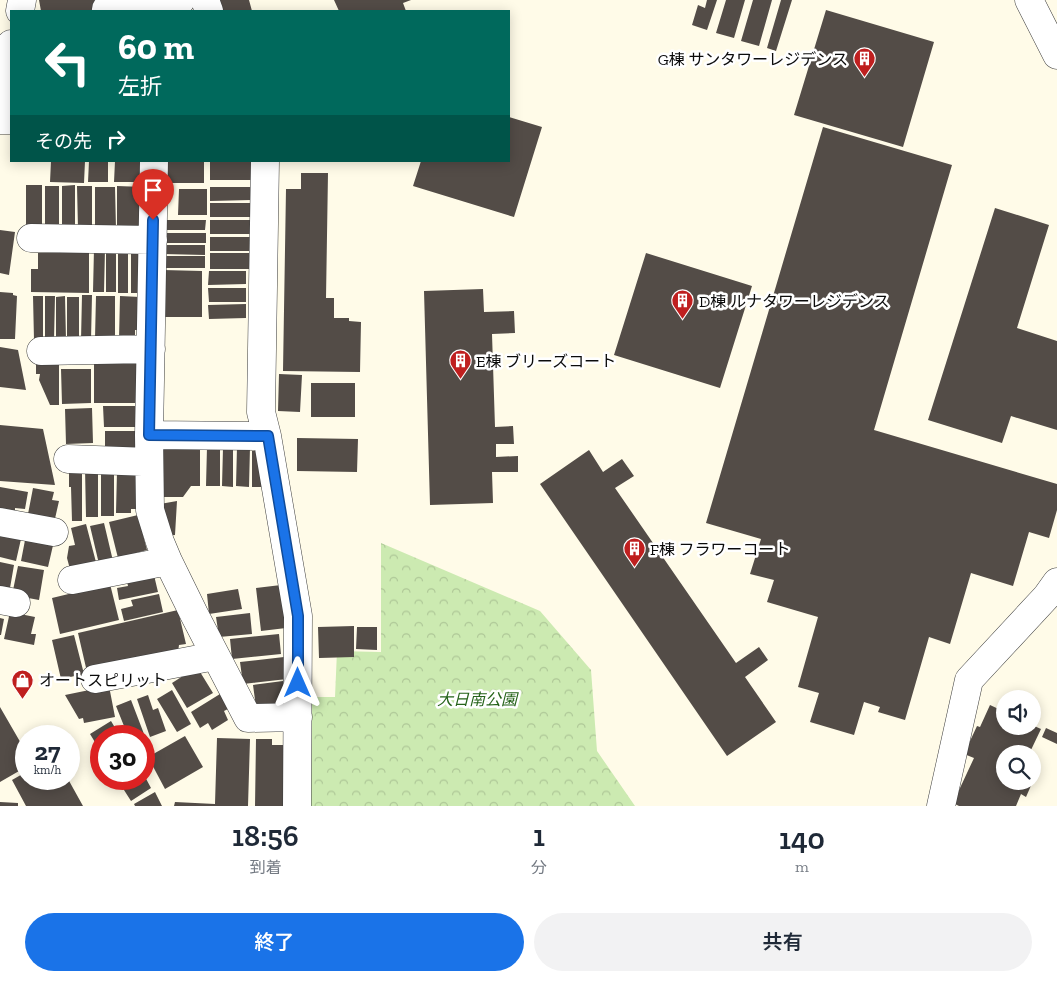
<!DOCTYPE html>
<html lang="ja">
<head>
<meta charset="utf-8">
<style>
  :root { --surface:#fff; --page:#f2f2f3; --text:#1f2937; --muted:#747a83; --accent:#1a73e8 }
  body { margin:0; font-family:"Zilla Slab","Noto Sans JP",serif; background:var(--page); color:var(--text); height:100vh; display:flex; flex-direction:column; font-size:19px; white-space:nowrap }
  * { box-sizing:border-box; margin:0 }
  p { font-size:16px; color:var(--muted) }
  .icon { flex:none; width:28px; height:28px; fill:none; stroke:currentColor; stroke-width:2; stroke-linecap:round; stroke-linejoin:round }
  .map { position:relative; height:806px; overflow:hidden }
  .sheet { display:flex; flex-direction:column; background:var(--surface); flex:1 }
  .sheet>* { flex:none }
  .guide { position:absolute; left:10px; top:10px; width:500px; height:152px; border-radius:0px; box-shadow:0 2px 12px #0003; background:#00695c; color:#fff; overflow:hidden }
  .buttons { position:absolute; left:996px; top:690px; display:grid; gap:10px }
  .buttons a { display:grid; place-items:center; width:45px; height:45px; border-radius:50%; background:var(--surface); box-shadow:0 2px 12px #0003; font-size:25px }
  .speed { position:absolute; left:15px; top:725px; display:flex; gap:10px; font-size:25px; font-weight:700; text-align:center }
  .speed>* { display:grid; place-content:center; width:65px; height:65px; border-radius:50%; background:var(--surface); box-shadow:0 2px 12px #0003; line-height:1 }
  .speed small { font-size:12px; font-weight:400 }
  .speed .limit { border:8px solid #d22; background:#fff; color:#111 }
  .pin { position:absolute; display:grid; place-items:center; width:42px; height:42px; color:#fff; margin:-51px -21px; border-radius:50% 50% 50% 0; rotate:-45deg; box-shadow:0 0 5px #0007 }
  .pin .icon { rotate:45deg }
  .me { position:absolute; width:55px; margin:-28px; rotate:0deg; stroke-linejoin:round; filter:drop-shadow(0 0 4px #0008) }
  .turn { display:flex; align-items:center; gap:18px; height:105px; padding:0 25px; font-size:22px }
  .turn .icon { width:65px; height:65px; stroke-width:2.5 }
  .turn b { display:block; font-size:35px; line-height:42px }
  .then { display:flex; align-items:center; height:48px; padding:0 25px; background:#0003; gap:10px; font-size:19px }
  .eta { display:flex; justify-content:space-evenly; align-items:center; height:85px; text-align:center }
  .eta b { font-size:30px; font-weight:600; line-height:35px }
  .cta { display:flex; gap:10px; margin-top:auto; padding:10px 25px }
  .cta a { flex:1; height:58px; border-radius:30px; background:var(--accent); color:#fff; font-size:20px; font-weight:600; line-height:58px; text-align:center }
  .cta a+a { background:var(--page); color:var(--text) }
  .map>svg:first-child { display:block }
  .park { fill:url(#park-crowns) }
  .building { fill:#534c47 }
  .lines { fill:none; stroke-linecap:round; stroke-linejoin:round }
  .minor-casing { stroke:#3e3e3e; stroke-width:29 }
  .minor { stroke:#fff; stroke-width:28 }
  .route-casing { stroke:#114b97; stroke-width:12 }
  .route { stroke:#1a73e8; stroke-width:9 }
  .labels { text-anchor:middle; stroke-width:5; stroke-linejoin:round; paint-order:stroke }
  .poi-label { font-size:16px; fill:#0b0b0b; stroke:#fff; text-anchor:start }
  .park-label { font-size:16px; font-style:italic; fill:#26631a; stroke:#fff }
</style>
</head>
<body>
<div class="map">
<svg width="1057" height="806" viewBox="0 0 1057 806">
  <defs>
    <pattern id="park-crowns" width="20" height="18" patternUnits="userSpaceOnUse" patternTransform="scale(1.25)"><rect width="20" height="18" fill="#cceab1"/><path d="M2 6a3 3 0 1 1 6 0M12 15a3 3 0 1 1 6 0" fill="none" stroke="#aec797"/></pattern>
  </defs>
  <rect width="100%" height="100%" fill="#fffbe8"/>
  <!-- park -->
  <path class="park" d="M381,543L540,611L591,670L597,751L635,806H310L311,697H335L337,651L381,652Z"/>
  <!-- building -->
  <path class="building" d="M39,0H95L97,9L84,11H41Z
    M215,0H249L252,11H218Z
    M334,0H411L403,3L406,11H339Z
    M707,0H717L707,30L692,25L698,5L705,8Z
    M726,0H745L734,38L716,33Z
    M753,0H772L759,46L741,41Z
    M781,0H792L776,51L767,48Z
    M826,10L934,42L903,147L794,115Z
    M509,117L542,127L514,217L413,186L421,161H509Z
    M823,127L952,165L874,430L1057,484V510L1049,538L1029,532L1013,586L971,573L950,644L929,637L905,720L878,712L880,707L864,702L854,735L810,722L819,693L798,687L818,617L767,602L774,580L750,574L761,539L706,523Z
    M51,161H85L84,183L50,182Z
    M89,161H108V182H88Z
    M115,161H143V182H114Z
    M167,161H204V183H168Z
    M210,161H252L251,180H210Z
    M301,173H328L326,298H334V318H349V321L361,322L360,372L283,371L286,189H301Z
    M26,185H42V228H26Z
    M75,185V229H62V186Z
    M45,186H59V227H45Z
    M77,186H92V229H78Z
    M117,186L144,187V221L137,230H117Z
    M95,187H115L116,229L95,228Z
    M210,187H251V200L210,201Z
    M179,189H207V215H178Z
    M210,203H251V217H210Z
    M995,208L1049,225L1017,328L1057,341V430L1011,416L1002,443L928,420Z
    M165,220H206L205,230H165Z
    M210,220H251V234H210Z
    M0,230L15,232L9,275L0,273Z
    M165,233H206V243H165Z
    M210,237H251V251H210Z
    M164,245H205V255L163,254Z
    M128,248V293H118V249Z
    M94,249H105L104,292H93Z
    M106,249H116V292H106Z
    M70,250H89V293L31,292V269H38V253H70Z
    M131,251H137L142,255L141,293H131Z
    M210,253H251V269H210Z
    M646,253L752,286L720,388L614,355Z
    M163,256H205V268H163Z
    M163,270L202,271V317H163Z
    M209,271H246V284L208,285Z
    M208,288H246V302H209Z
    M483,289L484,312L514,311L515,333L492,334L495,427L513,426L514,444H496V457L518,456V472H492L493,503L430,505L424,291Z
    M0,292L13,293V295L17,296L15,339H0Z
    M82,295H92L91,340H81Z
    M33,296H43V340H34Z
    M45,296H55L54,340H45Z
    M65,296L66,340H56V297Z
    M96,296H115V338H95Z
    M120,296L140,297V330H135V339H119Z
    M67,297H79V340H67Z
    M246,304V318L209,319L208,305Z
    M0,347L18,350L26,390L0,387Z
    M36,360H59V405H50L39,380L40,374H36Z
    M94,362H140L139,403H94Z
    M61,369H91V403L62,404Z
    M279,374L302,375L300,412L278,411Z
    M311,383H355V417H311Z
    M103,406H136L137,427H104Z
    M92,408L93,443L66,444L65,409Z
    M0,425L43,429L55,485L0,481Z
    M105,431H135V449H105Z
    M297,438L358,439L357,472L297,471Z
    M169,446L200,447V486H191L183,497H161V451Z
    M207,447H220V486H206Z
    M237,447H250L249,487L236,486Z
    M223,448H233V487L222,486Z
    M589,450L603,472L622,459L634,476L615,488L736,663L759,647L768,660L745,677L776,722L727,756L540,484Z
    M252,451H257L266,487H252Z
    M114,467V516H101V468Z
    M85,468L98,469V517H86Z
    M134,470L143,477V509H131V513H116L117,471Z
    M69,471H82V521H72L71,487H69Z
    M0,487L28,492L25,509L15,508V513L0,510Z
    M33,488L54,492L52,500L59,501L54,523L28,514Z
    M177,501L175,535L167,536L160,504Z
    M138,515L147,550L118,558L109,522Z
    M104,523L113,561L99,564L90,526Z
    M86,524L97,566L71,573L67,558L69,546L75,545L71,528Z
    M0,534L21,539L16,561L0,557Z
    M26,535L54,541L48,567L21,561Z
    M0,562L14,565L10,588L0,586Z
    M18,566L44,570L39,600L12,595Z
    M153,571L158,592L119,600L117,588L128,586L126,577Z
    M110,584L119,620L60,634L52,598Z
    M281,585L286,628L261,631L256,588Z
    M238,589L242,609L209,614L207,594Z
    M159,594L163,612L124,621L121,609L133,606L131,600Z
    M178,610L186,644L179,645L178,652L87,672L78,633Z
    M10,612L35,617L31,634H36L34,645L4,639Z
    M250,613L252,634L219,637L216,617Z
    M0,618L4,619L1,635H0Z
    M354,626V657L319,658L318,627Z
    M357,627H377V650L356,649Z
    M279,634L281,654L232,659L230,639Z
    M74,635L84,674L61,679L52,640Z
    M284,657L287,679L243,684L240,662Z
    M197,667L213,693L187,708L172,683Z
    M283,681L286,703L256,707L253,685Z
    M109,686L115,717L84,723L83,718L79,719L65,695Z
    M172,690L191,724L177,732L157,699Z
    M220,694L228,709L224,711L228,720L212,730L208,723L200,728L191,712Z
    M148,695L153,710L158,708L166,731L150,737L137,699Z
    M131,700L144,734L138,736H128L116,706Z
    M990,705L1005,712V726H1032V725L1041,729L1031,750L1028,749L1026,754H1005V781H1033L1026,797L1021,794L1016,806H959L953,803L974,758L964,754L977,726L980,727Z
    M0,707L26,752V767L0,782Z
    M111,721L120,736H101V752L90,734Z
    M1046,728L1057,733V744L1042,737Z
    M185,736L203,767L165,789L148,757Z
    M217,738L250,739L248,806H174L175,802L215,804Z
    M256,739H272V745H285L283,806H255Z
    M26,772V779H68L83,806H26L12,780Z
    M144,775L151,788L131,801L117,779H144Z
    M155,792L162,806H135L134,804Z
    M0,802L18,803V806H0Z"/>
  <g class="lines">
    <defs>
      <path id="minor" d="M205,0L209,11
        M1029,0L1057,55
        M106,9L181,0
        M20,11L22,0
        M0,97L11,44
        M0,120H11
        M154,161L149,435L150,510L160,542L168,561L194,614L248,718L298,717
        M265,161L261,412L267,436L298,616L297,806
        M31,238L153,240
        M41,351L151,349
        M149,435L267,436
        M68,459L149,462
        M0,522L54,532
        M72,580L168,561
        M0,600L16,603
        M95,679L215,656
        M941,806L969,680L1047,596L1057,582"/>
    </defs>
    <!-- minor casing -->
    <use href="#minor" class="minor-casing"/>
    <!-- minor -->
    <use href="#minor" class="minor"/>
  </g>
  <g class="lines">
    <defs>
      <path id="route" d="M153,220L149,435L268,436L298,616V683"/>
    </defs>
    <!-- route casing -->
    <use href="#route" class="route-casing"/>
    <!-- route -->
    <use href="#route" class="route"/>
  </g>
  <!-- icons -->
  <defs>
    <symbol id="building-pin" viewBox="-11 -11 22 30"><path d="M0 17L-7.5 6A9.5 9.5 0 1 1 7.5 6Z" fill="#bf1f1f" stroke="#fff"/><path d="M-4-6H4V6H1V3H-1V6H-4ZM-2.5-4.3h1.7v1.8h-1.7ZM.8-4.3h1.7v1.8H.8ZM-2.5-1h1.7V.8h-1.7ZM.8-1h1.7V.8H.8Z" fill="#fff"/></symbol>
    <symbol id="shop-pin" viewBox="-11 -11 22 30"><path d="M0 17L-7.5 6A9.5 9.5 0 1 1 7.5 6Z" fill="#bf1f1f" stroke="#fff"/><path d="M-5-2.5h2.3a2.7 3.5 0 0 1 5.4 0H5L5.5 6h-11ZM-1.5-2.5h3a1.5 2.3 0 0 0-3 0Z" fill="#fff"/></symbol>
  </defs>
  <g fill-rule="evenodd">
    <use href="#building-pin" x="852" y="46" width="25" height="34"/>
    <use href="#building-pin" x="670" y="288" width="25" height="34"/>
    <use href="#building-pin" x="448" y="348" width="25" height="34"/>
    <use href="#building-pin" x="622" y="536" width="25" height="34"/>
    <use href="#shop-pin" x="10" y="668" width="25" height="34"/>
  </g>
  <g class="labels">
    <!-- poi labels -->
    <g class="poi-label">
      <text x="848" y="65" text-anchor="end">G棟 サンタワーレジデンス</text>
      <text x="699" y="307">D棟 ルナタワーレジデンス</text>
      <text x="476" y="367">E棟 ブリーズコート</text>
      <text x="650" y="555">F棟 フラワーコート</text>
      <text x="39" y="686">オートスピリット</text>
    </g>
    <!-- park labels -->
    <g class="park-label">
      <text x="477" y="705">大日南公園</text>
    </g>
  </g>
</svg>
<div class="buttons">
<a><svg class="icon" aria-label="sound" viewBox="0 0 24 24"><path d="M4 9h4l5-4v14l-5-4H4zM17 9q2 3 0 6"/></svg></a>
<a><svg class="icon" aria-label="search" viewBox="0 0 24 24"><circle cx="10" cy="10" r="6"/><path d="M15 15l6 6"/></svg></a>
</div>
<div class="speed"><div>27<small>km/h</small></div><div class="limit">30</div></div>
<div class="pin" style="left:153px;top:220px;background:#d93025"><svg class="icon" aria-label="arrive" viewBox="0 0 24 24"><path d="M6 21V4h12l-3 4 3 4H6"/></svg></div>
<svg class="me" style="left:298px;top:683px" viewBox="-20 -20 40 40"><path d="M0-17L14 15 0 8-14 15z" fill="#1a73e8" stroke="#fff" stroke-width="4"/></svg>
<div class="guide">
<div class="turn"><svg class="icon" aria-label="left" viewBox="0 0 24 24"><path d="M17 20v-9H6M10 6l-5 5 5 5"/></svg><div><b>60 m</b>左折</div></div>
<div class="then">その先<svg class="icon" aria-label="right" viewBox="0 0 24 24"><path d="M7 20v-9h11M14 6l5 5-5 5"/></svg></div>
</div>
</div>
<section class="sheet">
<div class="eta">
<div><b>18:56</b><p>到着</p></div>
<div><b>1</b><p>分</p></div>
<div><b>140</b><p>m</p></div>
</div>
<div class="cta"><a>終了</a><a>共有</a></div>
</section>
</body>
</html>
